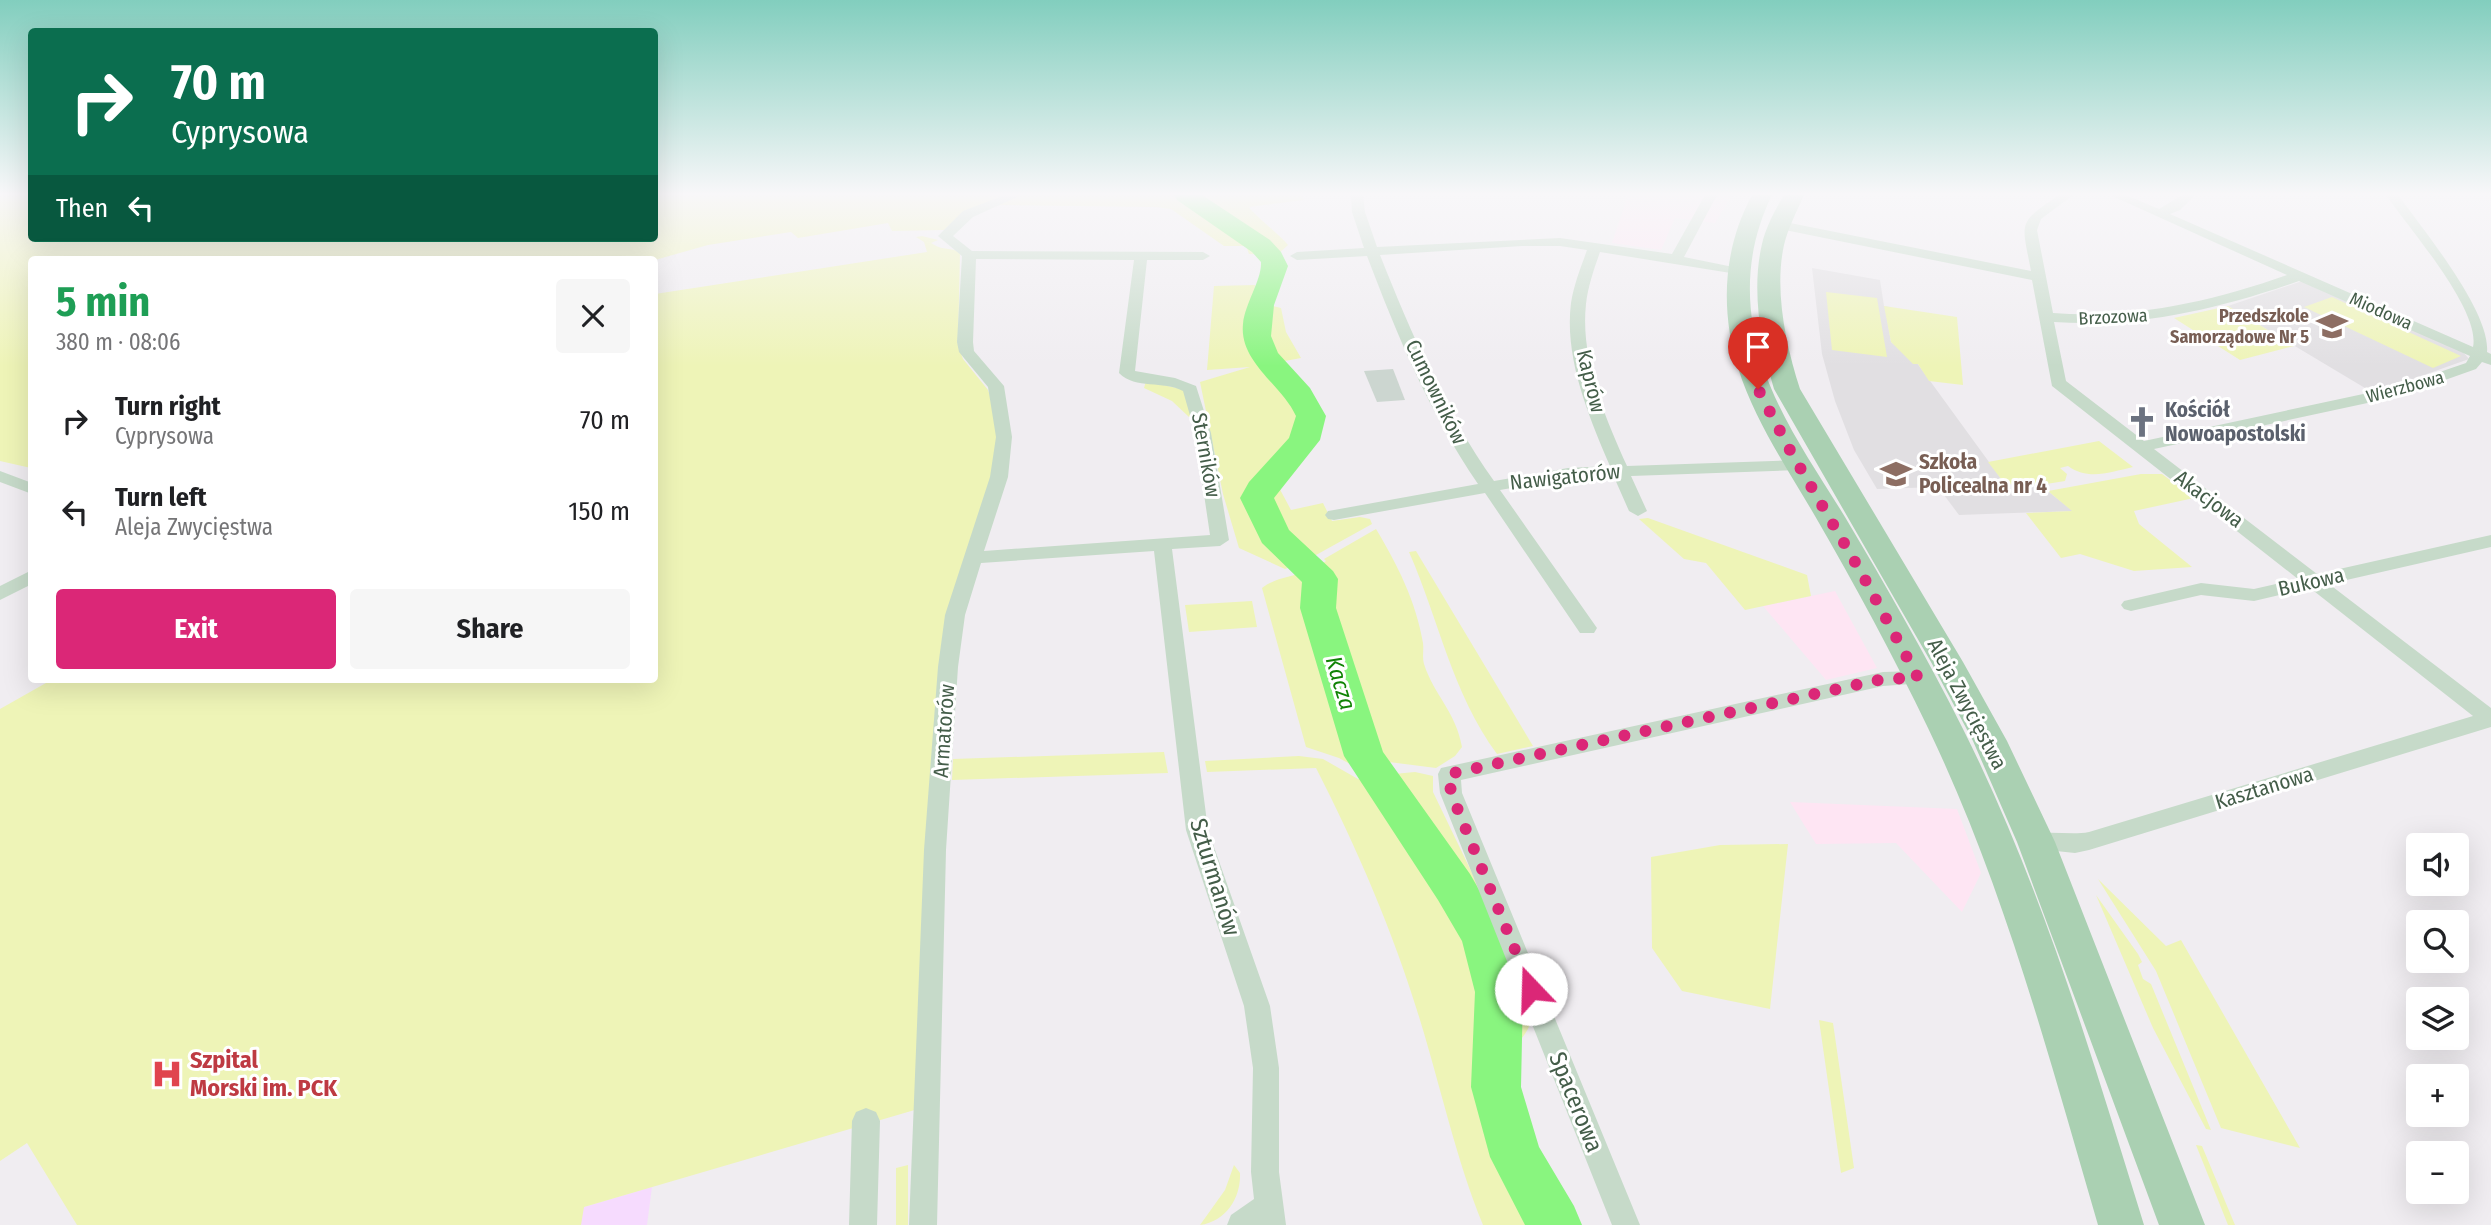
<!DOCTYPE html>
<html lang="en">
<head>
<meta charset="utf-8">
<style>
  :root { --surface:#fff; --page:#f6f6f6; --text:#202124; --muted:#757577; --accent:#db2777 }
  body { margin:0; font-family:"Fira Sans Condensed",sans-serif; background:var(--page); color:var(--text); height:100vh; display:flex; flex-direction:column; font-size:26px; white-space:nowrap }
  * { box-sizing:border-box; margin:0 }
  p { font-size:23px; color:var(--muted) }
  .icon { flex:none; width:38px; height:38px; fill:none; stroke:currentColor; stroke-width:2; stroke-linecap:round; stroke-linejoin:round }
  .map { position:relative; flex:1; overflow:hidden }
  .sheet { position:absolute; left:28px; top:256px; width:630px; height:427px; display:flex; flex-direction:column; background:var(--surface); border-radius:7px; box-shadow:0 7px 28px #0002 }
  .sheet>* { flex:none }
  .top-card { position:absolute; left:28px; top:28px; width:630px; height:214px; border-radius:7px; box-shadow:0 7px 28px #0002; background:#0b6e4f; color:#fff; overflow:hidden }
  .tools { position:absolute; left:2406px; top:833px; display:grid; gap:14px }
  .tools a { display:grid; place-items:center; width:63px; height:63px; border-radius:7px; background:var(--surface); box-shadow:0 7px 28px #0002; font-size:35px }
  .pin { position:absolute; display:grid; place-items:center; width:60px; height:60px; color:#fff; margin:-72px -30px; border-radius:50% 50% 50% 0; rotate:-45deg; box-shadow:0 0 7px #0007 }
  .pin .icon { rotate:45deg }
  .me { position:absolute; width:77px; margin:-38px; rotate:339deg; stroke-linejoin:round; filter:drop-shadow(0 0 5px #0008) }
  .turn { display:flex; align-items:center; gap:24px; height:147px; padding:0 28px; font-size:32px }
  .turn .icon { width:91px; height:91px; stroke-width:2.5 }
  .turn b { display:block; font-size:49px; line-height:60px }
  .then { display:flex; align-items:center; height:66px; padding:0 28px; background:#0003; gap:14px; font-size:26px }
  .round { display:grid; place-items:center; flex:none; width:74px; height:74px; border-radius:7px; background:var(--page) }
  .overview { display:flex; align-items:center; justify-content:space-between; height:119px; padding:0 28px }
  h1 { font-size:42px; font-weight:700; line-height:52px; color:#1e9e55 }
  .primary-button { display:flex; gap:14px; margin-top:auto; padding:14px 28px }
  .primary-button a { flex:1; height:80px; border-radius:7px; background:var(--accent); color:#fff; font-size:28px; font-weight:700; line-height:80px; text-align:center }
  .primary-button a+a { background:var(--page); color:var(--text) }
  ul { padding:0; list-style:none }
  li { display:flex; align-items:center; gap:21px; height:91px; padding:0 28px }
  li div { flex:1 }
  li b { display:block; font-size:26px }
  li em { font-style:normal }
  .map>svg:first-child { display:block }
  .commercial { fill:#fee5f3 }
  .education { fill:#e1dfe2 }
  .medical { fill:#f6dbfe }
  .green { fill:#eef4b7 }
  .lines { fill:none; stroke-linecap:round; stroke-linejoin:round }
  .river { fill:#89f57f; fill-rule:evenodd }
  .building { fill:#ccd6d0 }
  .minor { fill:#c6dac9; fill-rule:evenodd }
  .primary { fill:#aad0b2; fill-rule:evenodd }
  .route { stroke:#db2777; stroke-width:12; stroke-dasharray:0 21.6 }
  .labels { text-anchor:middle; stroke-width:6; stroke-linejoin:round; paint-order:stroke }
  .far-street-label { font-size:18px; fill:#445d49; stroke:#fff }
  .far-education-label { font-size:18px; font-weight:bold; fill:#785e54; stroke:#fff; text-anchor:end }
  .street-label { font-size:21px; fill:#445d49; stroke:#fff }
  .worship-label { font-size:21px; font-weight:bold; fill:#5b616d; stroke:#fff; text-anchor:start }
  .education-label { font-size:21px; font-weight:bold; fill:#785e54; stroke:#fff; text-anchor:start }
  .water-label { font-size:23px; font-style:italic; fill:#108305; stroke:#fff }
  .near-street-label { font-size:24px; fill:#445d49; stroke:#fff }
  .near-health-label { font-size:24px; font-weight:bold; fill:#be3a42; stroke:#fff; text-anchor:start }
</style>
</head>
<body>
<div class="map">
<svg width="2491" height="1225" viewBox="0 0 2491 1225">
  <rect width="100%" height="100%" fill="#f0edf1"/>
  <!-- commercial -->
  <path class="commercial" d="M1628,195H1732L1715,223L1675,218L1661,250L1612,243Z
    M1835,591L1877,668L1826,680L1763,606Z
    M1790,802L1957,809L1981,873L1962,912L1896,843L1816,844Z"/>
  <!-- education -->
  <path class="education" d="M1812,268L1880,280L1884,306L1890,307H1885L1891,342L1917,363L2005,484L2040,485L2073,511L1959,515L1938,487L1877,489L1854,450L1835,401L1822,354Z
    M2302,281L2463,352L2469,359L2393,386L2370,391L2228,306Z"/>
  <!-- medical -->
  <path class="medical" d="M652,1187L647,1225H559L584,1207Z"/>
  <!-- green -->
  <path class="green" d="M0,195H31L32,238H654L655,195H1301L1304,200L1249,207C1252,213 1280,235 1288,245L1277,255L1249,254L1246,246H1224L1171,209L1156,207L997,205L962,214L944,230L892,231L888,223L798,238L791,232L708,245L655,260L32,259L31,468L0,461Z
    M922,236L938,240L931,243C945,252 950,246 960,253L958,345L963,359L988,390L994,407L997,437L993,474L965,562L918,1109L584,1207L581,1225H77L27,1143L0,1161V709L53,679H654L655,294L927,252L924,242L916,237Z
    M1255,285L1254,301L1281,308L1286,332L1301,358L1269,364L1300,414V426L1271,461L1259,484L1253,488C1253,519 1277,545 1300,563L1285,569L1239,548L1223,494L1200,382L1250,367L1207,370L1214,286Z
    M1826,292L1877,298L1887,357L1832,350Z
    M2332,297L2461,356L2433,368L2304,307Z
    M1884,306L1957,317L1963,385L1929,381L1918,364H1913L1891,342Z
    M2228,306L2294,346L2240,360L2174,318Z
    M1146,381L1185,390L1195,416L1189,417L1172,401L1144,388Z
    M2099,441L2133,467C2110,472 2089,481 2068,466L2060,468L2067,474L2065,481L2040,485L2005,484L1988,462Z
    M2141,474H2162L2194,498L2134,511L2139,524L2192,567L2134,571L2080,554L2061,558L2026,513L2072,511L2048,491Z
    M1276,482L1291,510L1323,503L1332,521L1360,517L1370,519L1372,524L1307,560L1283,539L1263,500L1268,484Z
    M1648,518L1807,575L1811,596L1745,610L1706,563L1684,559L1639,519Z
    M1376,529C1397,564 1416,601 1423,643C1424,650 1422,657 1424,664C1434,695 1456,712 1462,747L1455,756L1436,768L1389,762L1379,766C1355,718 1325,631 1325,578L1316,568L1326,561L1324,559Z
    M1416,551L1533,746L1497,754C1452,693 1439,620 1409,552Z
    M1307,570L1315,580C1309,632 1340,690 1355,740V756L1360,767L1357,768L1339,758L1306,747L1262,588C1276,577 1291,578 1307,570Z
    M1252,601L1257,627L1189,632L1185,605Z
    M1164,752L1168,773L952,780L953,759Z
    M1299,756L1323,759L1358,779L1372,776C1407,833 1454,884 1478,948C1480,955 1485,964 1487,972C1491,997 1479,1022 1478,1046C1475,1100 1507,1181 1538,1225H1483C1456,1159 1441,1088 1420,1020C1394,934 1357,848 1316,768L1207,772L1205,761Z
    M1415,772L1433,776V792L1473,875L1531,1022C1526,1037 1513,1045 1509,1061L1505,992L1491,941L1462,891L1405,812L1383,775Z
    M1788,844L1770,1009L1682,991L1652,948L1651,857L1720,845Z
    M2098,879L2166,946L2181,940L2300,1148L2221,1128L2156,971Z
    M2096,895L2138,954L2142,962L2138,965L2143,979L2151,984L2211,1130L2206,1129L2153,1028Z
    M1819,1020L1833,1023L1854,1168L1841,1173Z
    M2196,1145L2202,1146L2235,1225H2228Z
    M908,1165V1225H896V1168Z
    M1234,1165L1240,1173C1241,1197 1227,1221 1200,1225L1225,1190Z"/>
  <g class="lines">
    <!-- river -->
    <path class="river" d="M1174,195H1202L1270,240L1281,252L1288,266L1274,305L1271,336L1278,353L1310,388L1326,416L1320,440L1274,498L1289,530L1333,571L1338,579L1336,608L1383,752L1470,874L1507,938L1523,992L1521,1087L1539,1147L1574,1206L1582,1225H1525L1490,1157L1471,1087L1475,992L1462,941L1438,900L1344,756L1300,608L1302,582L1262,543L1240,498L1249,482L1289,438L1296,416C1282,385 1239,362 1243,324C1245,303 1262,280 1261,262L1252,252L1177,200Z"/>
  </g>
  <!-- building -->
  <path class="building" d="M1393,369L1405,400L1377,402L1364,371Z"/>
  <g class="lines">
    <!-- minor -->
    <path class="minor" d="M1005,195L1019,196L973,217L953,236L972,251L1203,252L1210,256L1203,260H1147L1135,371L1175,378L1196,386L1211,433L1229,540L1220,546L1172,549L1208,830L1270,1006L1279,1068V1172L1286,1225H1227L1231,1215L1254,1199L1251,1172L1253,1068L1244,1006L1186,830L1154,551L981,563L965,615L958,667L946,850L937,1225H909L924,850L938,667L945,615L990,477L996,437L988,387L959,352L957,342L962,256L938,236L963,211ZM976,259L1134,260L1119,373C1136,390 1163,380 1183,391L1195,433L1210,535L984,551L1008,477L1012,437L1004,386L974,351L973,342Z
      M1351,195H1363L1365,212L1377,247L1560,238L1672,254L1705,195H1717L1684,257L1743,269V275L1600,252C1594,269 1588,286 1586,304C1580,359 1605,417 1627,466L1798,460L1806,465L1798,470L1631,476L1647,511L1638,516L1629,511L1614,477L1568,478L1500,490L1597,628L1594,633H1580L1485,493L1334,520L1328,519L1325,515L1328,511L1334,510L1478,484C1430,414 1397,335 1367,256L1297,260L1290,256L1297,252L1364,248L1352,212ZM1522,246H1560L1587,250C1581,267 1574,284 1571,303C1564,358 1589,417 1610,466L1568,468L1494,481C1445,412 1411,333 1380,255Z
      M2059,195H2073L2041,219L2037,230L2053,313C2134,319 2210,302 2287,275L2110,195H2126L2159,209L2182,195H2195L2180,210L2170,214L2473,347C2481,310 2408,227 2386,195H2398C2422,228 2491,312 2487,352L2491,354V365L2482,362L2476,369L2400,396L2154,449L2317,574L2491,535V547L2329,584L2491,708V727L2089,850L2075,853L2028,848L2025,842L2028,836C2047,829 2069,836 2089,832L2473,716L2310,588L2254,601L2201,595L2131,611L2124,609L2121,605L2124,601L2201,583L2254,589L2298,579L2052,386L2032,280L1780,229L1773,225L1780,221L2031,271C2022,222 2016,224 2059,195ZM2299,281L2470,356L2466,363L2396,387L2144,441L2066,381L2054,322C2139,328 2219,309 2299,281Z
      M0,471L32,483V494L0,482Z
      M32,570V584L0,600V586Z
      M1918,671L1925,673L1928,678L1925,683L1883,686L1461,780L1462,793L1640,1225H1612L1440,793L1438,774L1441,768L1883,672Z
      M866,1108L876,1112L880,1121L877,1225H849L852,1121L856,1112Z"/>
    <!-- primary -->
    <path class="primary" d="M1752,195H1772C1745,250 1744,306 1762,364C1780,419 1815,468 1845,517C1886,586 1927,657 1963,729C2042,886 2092,1057 2144,1225H2098C2049,1057 2004,886 1928,728C1894,657 1855,585 1815,516C1787,468 1755,421 1738,368C1720,309 1723,249 1752,195Z
      M1784,195H1804C1797,211 1788,228 1784,245C1774,290 1786,346 1800,389L1963,662L2007,741L2055,842L2205,1225H2159L2017,842L1973,741L1931,662L1774,389C1761,345 1751,290 1762,244C1766,227 1775,210 1784,195Z"/>
  </g>
  <!-- sky -->
  <linearGradient id="sky" x2="0" y2="1"><stop stop-color="#82cebe"/><stop offset="0.53" stop-color="#f8f7f9"/><stop offset="1" stop-color="#f8f7f9" stop-opacity="0"/></linearGradient>
  <rect width="2491" height="366" fill="url(#sky)"/>
  <g class="lines">
    <!-- route -->
    <path class="route" d="M1531,989L1451,793L1449,774L1883,679L1918,678L1862,574L1791,452L1758,389"/>
  </g>
  <!-- icons -->
  <defs>
    <symbol id="school-bare" viewBox="-9 -9 18 18"><path d="M0-5L7-2L0 1L-7-2ZM-4 1L0 2.5L4 1V4Q0 6-4 4Z" fill="#8d6e63" stroke="#fff" stroke-width="2.5" paint-order="stroke"/></symbol>
    <symbol id="church-bare" viewBox="-9 -9 18 18"><path d="M-1.2-6h2.4v3.5h3.3v2.4h-3.3V6h-2.4V-.1h-3.3v-2.4h3.3Z" fill="#6b7280" stroke="#fff" stroke-width="2.5" paint-order="stroke"/></symbol>
    <symbol id="university-bare" viewBox="-9 -9 18 18"><path d="M0-5L7-2L0 1L-7-2ZM-4 1L0 2.5L4 1V4Q0 6-4 4Z" fill="#8d6e63" stroke="#fff" stroke-width="2.5" paint-order="stroke"/></symbol>
    <symbol id="hospital-bare" viewBox="-9 -9 18 18"><path d="M-5-5h3v3.5h4V-5h3V5h-3V1.5h-4V5h-3Z" fill="#e0444e" stroke="#fff" stroke-width="2.5" paint-order="stroke"/></symbol>
  </defs>
  <g fill-rule="evenodd">
    <use href="#school-bare" x="2310" y="304" width="44" height="44"/>
    <use href="#church-bare" x="2120" y="400" width="44" height="44"/>
    <use href="#university-bare" x="1874" y="452" width="44" height="44"/>
    <use href="#hospital-bare" x="145" y="1052" width="44" height="44"/>
  </g>
  <g class="labels">
    <!-- far-street labels -->
    <g class="far-street-label">
      <text transform="translate(2381 311) rotate(24)" y="6">Miodowa</text>
      <text transform="translate(2113 317) rotate(-3)" y="6">Brzozowa</text>
      <text transform="translate(2405 387) rotate(-15)" y="6">Wierzbowa</text>
    </g>
    <!-- far-education labels -->
    <g class="far-education-label">
      <text x="2309" y="322">Przedszkole<tspan x="2309" dy="21">Samorządowe Nr 5</tspan></text>
    </g>
    <!-- street labels -->
    <g class="street-label">
      <text transform="translate(1591 381) rotate(76)" y="7">Kaprów</text>
      <text transform="translate(1436 392) rotate(64)" y="7">Cumowników</text>
      <text transform="translate(1206 455) rotate(80)" y="7">Sterników</text>
      <text transform="translate(1565 477) rotate(-6)" y="7">Nawigatorów</text>
      <text transform="translate(2209 499) rotate(37)" y="7">Akacjowa</text>
      <text transform="translate(2311 582) rotate(-13)" y="7">Bukowa</text>
      <text transform="translate(1967 704) rotate(62)" y="7">Aleja Zwycięstwa</text>
      <text transform="translate(944 731) rotate(-86)" y="7">Armatorów</text>
      <text transform="translate(2264 788) rotate(-17)" y="7">Kasztanowa</text>
    </g>
    <!-- worship labels -->
    <g class="worship-label">
      <text x="2165" y="417">Kościół<tspan x="2165" dy="24">Nowoapostolski</tspan></text>
    </g>
    <!-- education labels -->
    <g class="education-label">
      <text x="1919" y="469">Szkoła<tspan x="1919" dy="24">Policealna nr 4</tspan></text>
    </g>
    <!-- water labels -->
    <g class="water-label">
      <text transform="translate(1341 683) rotate(73)" y="8">Kacza</text>
    </g>
    <!-- near-street labels -->
    <g class="near-street-label">
      <text transform="translate(1215 877) rotate(73)" y="8">Szturmanów</text>
      <text transform="translate(1576 1102) rotate(68)" y="8">Spacerowa</text>
    </g>
    <!-- near-health labels -->
    <g class="near-health-label">
      <text x="190" y="1068">Szpital<tspan x="190" dy="28">Morski im. PCK</tspan></text>
    </g>
  </g>
</svg>
<div class="tools">
<a><svg class="icon" aria-label="sound" viewBox="0 0 24 24"><path d="M4 9h4l5-4v14l-5-4H4zM17 9q2 3 0 6"/></svg></a>
<a><svg class="icon" aria-label="search" viewBox="0 0 24 24"><circle cx="10" cy="10" r="6"/><path d="M15 15l6 6"/></svg></a>
<a><svg class="icon" aria-label="layers" viewBox="0 0 24 24"><path d="M12 4l9 5-9 5-9-5zM3 14l9 5 9-5"/></svg></a>
<a>+</a>
<a>−</a>
</div>
<div class="pin" style="left:1758px;top:389px;background:#d93025"><svg class="icon" aria-label="arrive" viewBox="0 0 24 24"><path d="M6 21V4h12l-3 4 3 4H6"/></svg></div>
<svg class="me" style="left:1531px;top:989px" viewBox="-20 -20 40 40"><circle r="19" fill="#fff"/><path d="M0-13L10 11 0 6-10 11z" fill="#db2777"/></svg>
<div class="top-card">
<div class="turn"><svg class="icon" aria-label="right" viewBox="0 0 24 24"><path d="M7 20v-9h11M14 6l5 5-5 5"/></svg><div><b>70 m</b>Cyprysowa</div></div>
<div class="then">Then<svg class="icon" aria-label="left" viewBox="0 0 24 24"><path d="M17 20v-9H6M10 6l-5 5 5 5"/></svg></div>
</div>
<section class="sheet">
<div class="overview"><div><h1>5 min</h1><p>380 m · 08:06</p></div><a class="round"><svg class="icon" aria-label="close" viewBox="0 0 24 24"><path d="M6 6l12 12M18 6L6 18"/></svg></a></div>
<ul>
<li><svg class="icon" aria-label="right" viewBox="0 0 24 24"><path d="M7 20v-9h11M14 6l5 5-5 5"/></svg><div><b>Turn right</b><p>Cyprysowa</p></div><em>70 m</em></li>
<li><svg class="icon" aria-label="left" viewBox="0 0 24 24"><path d="M17 20v-9H6M10 6l-5 5 5 5"/></svg><div><b>Turn left</b><p>Aleja Zwycięstwa</p></div><em>150 m</em></li>
</ul>
<div class="primary-button"><a>Exit</a><a>Share</a></div>
</section>
</div>
</body>
</html>
